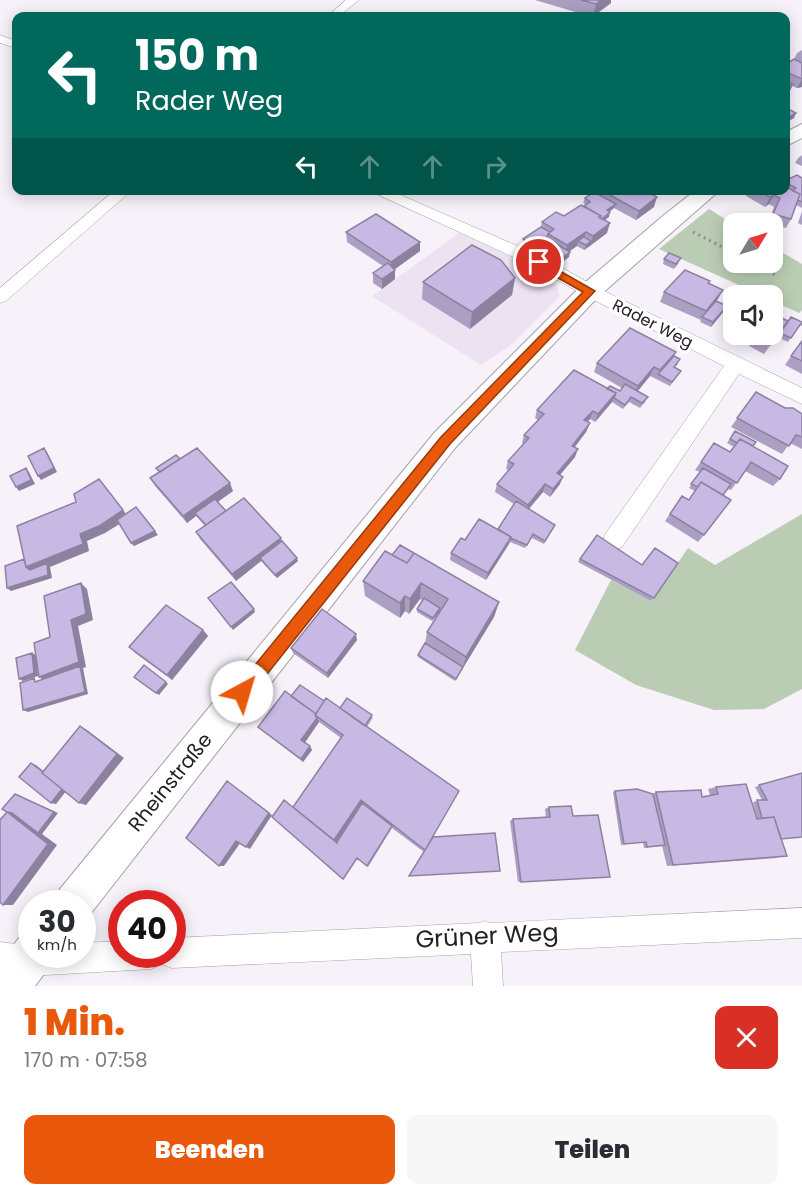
<!DOCTYPE html>
<html lang="de">
<head>
<meta charset="utf-8">
<style>
  :root { --surface:#fff; --page:#f7f7f7; --text:#2b2b33; --muted:#7c7c81; --accent:#ea580c }
  body { margin:0; font-family:Poppins,sans-serif; background:var(--page); color:var(--text); height:100vh; display:flex; flex-direction:column; font-size:22px; white-space:nowrap }
  * { box-sizing:border-box; margin:0 }
  p { font-size:20px; color:var(--muted) }
  .icon { flex:none; width:33px; height:33px; fill:none; stroke:currentColor; stroke-width:2; stroke-linecap:round; stroke-linejoin:round }
  .map { position:relative; height:986px; overflow:hidden }
  .side { display:flex; flex-direction:column; background:var(--surface); flex:1 }
  .side>* { flex:none }
  .guide { position:absolute; left:12px; top:12px; width:778px; height:183px; border-radius:12px; box-shadow:0 3px 15px #0003; background:#00695c; color:#fff; overflow:hidden }
  .needle { width:39px; rotate:52deg }
  .tools { position:absolute; left:723px; top:213px; display:grid; gap:12px }
  .tools a { display:grid; place-items:center; width:60px; height:60px; border-radius:12px; background:var(--surface); box-shadow:0 3px 15px #0003; font-size:30px }
  .speed { position:absolute; left:18px; top:890px; display:flex; gap:12px; font-size:30px; font-weight:700; text-align:center }
  .speed>* { display:grid; place-content:center; width:78px; height:78px; border-radius:50%; background:var(--surface); box-shadow:0 3px 15px #0003; line-height:1 }
  .speed small { font-size:15px; font-weight:400 }
  .speed .limit { border:9px solid #d22; background:#fff; color:#111 }
  .pin { position:absolute; display:grid; place-items:center; width:51px; height:51px; color:#fff; margin:-26px; border:3px solid #fff; border-radius:50%; box-shadow:0 2px 6px #0007 }
  .me { position:absolute; width:66px; margin:-33px; rotate:39deg; stroke-linejoin:round; filter:drop-shadow(0 0 4px #0008) }
  .turn { display:flex; align-items:center; gap:21px; height:126px; padding:0 24px; font-size:27px }
  .turn .icon { width:78px; height:78px; stroke-width:2.5 }
  .turn b { display:block; font-size:42px; line-height:51px }
  .lanes { display:flex; align-items:center; height:57px; padding:0 24px; background:#0003; justify-content:center; gap:30px; direction:ltr }
  .lanes .off { opacity:.35 }
  .round { display:grid; place-items:center; flex:none; width:63px; height:63px; border-radius:12px; background:var(--page) }
  .summary { display:flex; align-items:center; justify-content:space-between; height:102px; padding:0 24px }
  h1 { font-size:36px; font-weight:800; line-height:45px; color:var(--accent) }
  .cta { display:flex; gap:12px; margin-top:auto; padding:12px 24px }
  .cta a { flex:1; height:69px; border-radius:12px; background:var(--accent); color:#fff; font-size:24px; font-weight:800; line-height:69px; text-align:center }
  .cta a+a { background:var(--page); color:var(--text) }
  .map>svg:first-child { display:block }
  .built { fill:#ede2f1 }
  .green { fill:#bacdb4 }
  .lines { fill:none; stroke-linecap:round; stroke-linejoin:round }
  .street-casing { stroke:#a6a0a9; stroke-width:1 }
  .secondary-casing { stroke:#a6a0a9; stroke-width:2 }
  .path { stroke:#928d93; stroke-width:3; stroke-dasharray:2 4; stroke-linecap:butt }
  .street { fill:#fff; fill-rule:evenodd }
  .secondary { fill:#fff; fill-rule:evenodd }
  .wall { fill:#ac9fc4 }
  .shaded-wall { fill:#8c82a0 }
  .building { fill:#c8b9e4; stroke:#8c82a0; stroke-width:1.5 }
  .route { fill:#ea580c; stroke:#983908; stroke-width:1.5 }
  .labels { text-anchor:middle; stroke-width:6; stroke-linejoin:round; paint-order:stroke }
  .far-street-label { font-size:16px; fill:#232023; stroke:#fff }
  .street-label { font-size:20px; fill:#232023; stroke:#fff }
  .near-street-label { font-size:24px; fill:#232023; stroke:#fff }
</style>
</head>
<body>
<div class="map">
<svg width="802" height="986" viewBox="0 0 802 986">
  <rect width="100%" height="100%" fill="#f7f1f9"/>
  <!-- built -->
  <path class="built" d="M459,233L535,267L534,271L547,277L557,287L560,296L511,345L481,365L372,296Z"/>
  <!-- green -->
  <path class="green" d="M709,209L733,224L734,262H772L773,247L802,264V310L799,313L773,301L772,296L761,295L659,249Z
    M802,514V689L764,709L714,710L636,685L575,650L611,580L652,601L688,548L715,565Z"/>
  <g class="lines">
    <defs>
      <path id="street" d="M346,0H359L339,16H328Z
        M0,35L16,41V48L0,43Z
        M115,190H132L6,301L0,303V288Z
        M368,190H389L545,258L596,287L802,388V404L739,374L622,547L614,550L606,547L603,540L606,533L724,366L584,295L533,266Z
        M802,908V938L501,952L503,986H473L471,954L172,968L162,964L151,969L28,976L0,972V942L32,946V954H82V943L122,941V954H172V938L479,923L485,921L489,923Z"/>
      <path id="secondary" d="M802,124V138L786,146V132Z
        M696,190H720L598,297L455,448L88,917L82,919V903H54L60,889L435,432L582,285L664,215Z
        M32,934V954H54L48,969L35,986H0V964L18,939Z"/>
    </defs>
    <!-- street casing -->
    <use href="#street" class="street-casing"/>
    <!-- secondary casing -->
    <use href="#secondary" class="secondary-casing"/>
    <!-- path -->
    <path class="path" d="M693,232L734,253
      M752,262L775,275"/>
    <!-- street -->
    <use href="#street" class="street"/>
    <!-- secondary -->
    <use href="#secondary" class="secondary"/>
  </g>
  <!-- wall -->
  <path class="wall" d="M535,0H611V3L594,16H589Z
    M802,50V87L797,88L792,86L789,93L786,95V64L794,59L797,53Z
    M802,155V166L795,163L798,158Z
    M802,178V208L796,205L791,219L786,228L772,224L768,223L774,207L769,204L765,207L746,196L749,190H786V180Z
    M594,190H644L654,207L636,220L614,208L609,212V217L605,220L607,233L584,250L577,246L569,252H570L569,257L561,263L523,243V239L541,227L542,222L564,216L586,205L583,203L585,198L594,192Z
    M646,190H659L654,195Z
    M802,211V225L798,223Z
    M346,232L420,242V251L395,269V279L382,289L373,283V273L383,266L347,242Z
    M664,259L679,263L674,269L663,264Z
    M515,278L512,295L470,329L422,299L423,282Z
    M709,283L718,299L716,301L724,311L711,327L700,322L701,320L660,302L664,292Z
    M734,314V334H772L788,321L802,322V326L800,325V324L788,342L777,337V336L764,354L749,346L751,343L723,329L728,320Z
    M802,340V374L785,365Z
    M676,352L674,356L678,364L674,368L681,371L670,386L650,376L638,391L646,401L640,408L629,402L623,409L612,402L595,422L590,419L587,422L590,423L586,432L575,447V457L560,474V484L550,497L543,492L529,509L555,525L544,544L532,538L525,548L510,542L486,580L450,560L451,553L465,540L498,529L514,504L495,492L497,484L509,470L506,469L508,461L523,444L522,443L524,435L538,420L535,418L537,410L607,389L620,391L622,388L594,372L597,363Z
    M756,392L785,408L802,414V449L790,443L782,454L731,427Z
    M735,431L753,446L780,479L773,486L745,471L731,490L728,489L723,495L704,535L698,542L665,521L682,496L688,500L695,491L689,488L700,472L695,470L714,443L730,452L734,447L727,443Z
    M180,459L233,491L218,502L226,511L282,541L298,561L277,578L261,561L236,581L200,539L196,532L205,526L196,516L187,523L155,486L150,478L159,473L156,468Z
    M392,555L499,602L494,617L455,681L418,657V655L425,643L427,632L440,611L432,621L417,612V609L422,600L420,599L409,614L405,611L400,618L365,596L363,581Z
    M580,559L654,598L651,601L578,562Z
    M203,630L208,636L172,680L135,653L129,647Z
    M357,640L328,678L293,653L291,648Z
    M291,696L324,701L340,708L373,717L367,727L433,837L495,833L424,852L392,828L368,867L357,858L344,879H343L293,807L341,738L319,722L305,742L312,750L303,762L261,730L258,727Z
    M802,773L781,839L777,858L667,866L662,846L644,848L643,842L621,845L613,792L615,791L652,794L656,792L702,797L710,795L708,789L716,787L757,819L753,802L762,800L755,787Z
    M549,807L573,816L610,877L518,882L510,821L513,819L546,818L545,809Z"/>
  <!-- shaded-wall -->
  <path class="shaded-wall" d="M601,0H611V3L593,16L596,4Z
    M802,79V87L797,88Z
    M793,84L789,93L786,95V88Z
    M796,113L794,118L786,123V119Z
    M774,195L769,204L765,207L770,197Z
    M657,197L654,207L636,220L639,211Z
    M616,204L614,208L605,215L607,210Z
    M610,212L609,217L598,225L599,220Z
    M610,223L607,233L590,246L593,236Z
    M586,232L583,241H578L577,246L565,254L567,245Z
    M591,241L590,246L584,250L586,245Z
    M420,242V251L391,272V262Z
    M570,252L569,257L561,263L562,258Z
    M395,270V279L382,289V279Z
    M515,278L512,295L470,329L472,312Z
    M723,290L718,299L703,317L706,311Z
    M727,306L724,311L711,327L713,322Z
    M654,367L650,376L634,395L638,386Z
    M616,393L612,402L595,422L598,414Z
    M593,411L590,419L581,429L584,420Z
    M590,423L586,432L569,454L572,446Z
    M44,448L47,452L57,472L41,480L38,476Z
    M578,449L575,457L555,481L557,473Z
    M26,468L29,472L35,484L19,491L16,487Z
    M563,477L560,484L550,497L553,489Z
    M230,483L233,491L197,516L195,513L196,516L187,523L183,516Z
    M545,484L543,492L526,512L528,505Z
    M123,510L129,518L105,533L87,541L89,551L50,567L52,578L11,591L7,588L33,573L26,567L80,534Z
    M155,531L158,535L134,546L131,543Z
    M511,537L509,544L486,580L488,573Z
    M281,538L283,545L260,558L261,561L236,581L232,574Z
    M297,558L298,561L277,578L275,575Z
    M81,583L87,589L93,620L78,626L86,667L83,668L88,694L28,712L23,710L47,682L39,677L71,620Z
    M421,583L420,599L409,614L410,599Z
    M405,596V611L400,618V603Z
    M499,602L494,617L455,681L463,667L466,657Z
    M440,608V611L432,621L433,618Z
    M254,609L255,612L233,630L231,627Z
    M203,630L208,636L172,680L167,675Z
    M356,634L357,640L328,678L327,673Z
    M32,653L36,655L38,676L23,681L19,679Z
    M166,682L168,684L159,695L156,693Z
    M317,718L319,722L304,744L301,740Z
    M80,726L87,730L124,758L86,805L79,803Z
    M310,746L312,750L303,762L301,759Z
    M31,763L36,765L67,790L56,804L51,803Z
    M227,781L272,815L250,849L246,847Z
    M15,794L58,813L42,834L57,845L13,905H3L7,812Z
    M361,800L363,804L337,843L334,840Z
    M236,841L241,842L224,866H219Z"/>
  <!-- building -->
  <path class="building" d="M581,0H601L596,4Z
    M794,59L802,63V79L786,72V64Z
    M786,81L793,84L786,88Z
    M786,108L796,113L786,119Z
    M797,175L802,178V202L798,200L800,194L793,191L796,188L786,183V180Z
    M786,187L800,194L791,219L773,214L780,198L774,195L770,197L757,190H786Z
    M601,190H644L657,197L639,211Z
    M594,192L616,204L607,210L610,212L602,219L600,218L601,216L584,206L590,202L585,198Z
    M581,205L601,216L599,217L610,223L593,236L586,232L567,245L548,234L554,229L542,222L556,212L564,216Z
    M376,214L420,242L391,262L346,232Z
    M541,227L550,232L548,234L547,238L570,252L562,258L523,239Z
    M584,237L591,241L586,245L578,241Z
    M472,245L501,260L515,278L472,312L423,282Z
    M669,253L681,258L676,264L664,259Z
    M388,263L395,270L382,279L373,273Z
    M685,270L710,281L708,283L723,290L706,311L664,292Z
    M716,301L727,306L713,322L702,317Z
    M772,313L788,321L770,345L755,337L757,334H772Z
    M734,314V323L728,320Z
    M791,317L802,322L791,338L780,333Z
    M630,328L676,352L660,370L654,367L638,386L597,363Z
    M802,341V361L791,356Z
    M674,356L680,359L674,367L681,371L672,382L658,374Z
    M574,370L616,393L598,414L593,411L584,420L590,423L572,446L578,449L557,473L563,477L553,489L545,484L528,505L497,484L514,464L508,461L529,438L524,435L544,414L537,410Z
    M625,384L648,397L642,403L631,397L625,405L614,398L616,393L607,389L610,386L620,391Z
    M756,392L785,408H793L802,414V437L796,435L789,446L737,418Z
    M735,431L756,442L753,446L740,439L737,443L730,439Z
    M740,439L788,466L780,479L751,462L737,483L701,462L714,443L730,452Z
    M44,448L54,468L38,476L28,456Z
    M197,448L230,483L183,516L150,478Z
    M176,455L180,459L160,472L156,468Z
    M26,468L31,480L16,487L10,476Z
    M703,468L731,484L723,495L701,482L698,487L691,484Z
    M99,479L123,510L99,526L80,534L83,544L26,567L17,526L76,502L74,494Z
    M701,482L731,500L704,535L670,514L682,496L689,500Z
    M244,498L281,538L232,574L196,532Z
    M215,499L226,511L206,525L195,513Z
    M516,501L555,525L545,541L533,534L527,545L510,538L511,537L498,529Z
    M136,507L155,531L131,543L117,520Z
    M479,519L511,537L488,573L451,553L461,538L465,540Z
    M597,535L642,565L655,548L678,563L654,598L580,559Z
    M282,541L297,558L275,575L260,558Z
    M400,545L414,553L407,563L392,555Z
    M385,551L407,563L414,553L499,602L466,657L427,632L448,599L421,583L410,599L405,596L400,603L363,581Z
    M24,559L26,567L30,570L47,563L48,575L7,588L5,566Z
    M231,582L254,609L231,627L208,598Z
    M81,583L86,614L71,620L79,662L39,677L34,643L50,637L44,596Z
    M424,598L440,608L433,618L417,609Z
    M166,605L203,630L167,675L129,647Z
    M322,609L356,634L327,673L291,648Z
    M425,643L463,667L456,679L418,655Z
    M32,653L34,673L19,679L16,658Z
    M144,665L166,682L156,693L134,677Z
    M80,666L85,692L23,710L20,683L34,678L35,682Z
    M300,685L324,701L316,714L291,696Z
    M285,691L316,714L315,715L317,718L301,740L310,746L301,759L258,727Z
    M326,698L459,791L425,850L361,800L334,840L293,807L343,735L315,715Z
    M347,698L372,715L365,726L340,708Z
    M80,726L117,754L79,803L42,773Z
    M31,763L43,772L42,773L62,789L51,803L19,777Z
    M802,773V837L781,839L774,817L762,818L757,800H767L759,785Z
    M227,781L269,813L246,847L236,841L219,866L186,838Z
    M746,784L757,819L774,817L787,856L673,865L656,792L701,790L702,797L718,794L716,787Z
    M637,789L653,794L665,845L647,847L646,842L624,844L615,791Z
    M15,794L54,812L38,833L12,813L7,812L2,809Z
    M284,800L337,843V842L362,803L392,826L367,866L357,858L343,879L272,817Z
    M571,806L573,816L598,815L610,877L521,882L513,819L550,817L549,807Z
    M7,812L48,844L3,905L0,902V820Z
    M495,833L500,871L409,876L433,837Z"/>
  <!-- route -->
  <path class="route" d="M539,259L595,291L450,444L248,698L242,700L237,698L234,692L237,687L441,437L583,292L535,265V260Z"/>
  <g class="labels">
    <!-- far-street labels -->
    <g class="far-street-label">
      <text transform="translate(653 323) rotate(27)" y="6">Rader Weg</text>
    </g>
    <!-- street labels -->
    <g class="street-label">
      <text transform="translate(170 782) rotate(-51)" y="7">Rheinstraße</text>
    </g>
    <!-- near-street labels -->
    <g class="near-street-label">
      <text transform="translate(487 936) rotate(-3)" y="8">Grüner Weg</text>
    </g>
  </g>
</svg>
<div class="tools">
<a><svg class="needle" viewBox="-14 -14 28 28"><path d="M0-13l5 13h-10z" fill="#e53935"/><path d="M0 13l5-13h-10z" fill="#7c7c81"/></svg></a>
<a><svg class="icon" aria-label="sound" viewBox="0 0 24 24"><path d="M4 9h4l5-4v14l-5-4H4zM17 9q2 3 0 6"/></svg></a>
</div>
<div class="speed"><div>30<small>km/h</small></div><div class="limit">40</div></div>
<div class="pin" style="left:539px;top:262px;background:#d93025"><svg class="icon" aria-label="arrive" viewBox="0 0 24 24"><path d="M6 21V4h12l-3 4 3 4H6"/></svg></div>
<svg class="me" style="left:242px;top:692px" viewBox="-20 -20 40 40"><circle r="19" fill="#fff"/><path d="M0-13L10 11 0 6-10 11z" fill="#ea580c"/></svg>
<div class="guide">
<div class="turn"><svg class="icon" aria-label="left" viewBox="0 0 24 24"><path d="M17 20v-9H6M10 6l-5 5 5 5"/></svg><div><b>150 m</b>Rader Weg</div></div>
<div class="lanes"><svg class="icon" aria-label="left" viewBox="0 0 24 24"><path d="M17 20v-9H6M10 6l-5 5 5 5"/></svg><svg class="icon off" aria-label="ahead" viewBox="0 0 24 24"><path d="M12 20V5M6 11l6-6 6 6"/></svg><svg class="icon off" aria-label="ahead" viewBox="0 0 24 24"><path d="M12 20V5M6 11l6-6 6 6"/></svg><svg class="icon off" aria-label="right" viewBox="0 0 24 24"><path d="M7 20v-9h11M14 6l5 5-5 5"/></svg></div>
</div>
</div>
<section class="side">
<div class="summary"><div><h1>1 Min.</h1><p>170 m · 07:58</p></div><a class="round" style="background:#d93025;color:#fff"><svg class="icon" aria-label="close" viewBox="0 0 24 24"><path d="M6 6l12 12M18 6L6 18"/></svg></a></div>
<div class="cta"><a>Beenden</a><a>Teilen</a></div>
</section>
</body>
</html>
